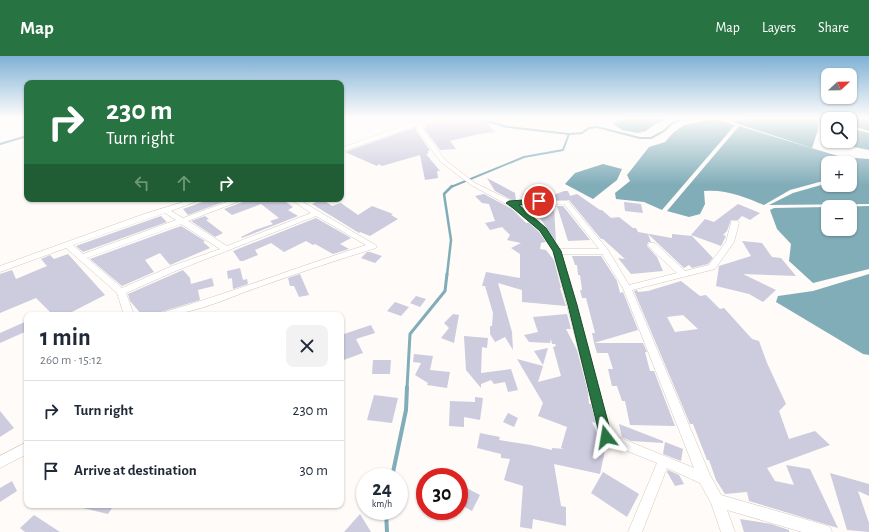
<!DOCTYPE html>
<html lang="en">
<head>
<meta charset="utf-8">
<style>
  :root { --surface:#fff; --page:#f2f2f3; --text:#1f2937; --muted:#747a83; --line:#e0e1e3; --accent:#287342 }
  body { margin:0; font-family:"Alegreya Sans",sans-serif; background:var(--page); color:var(--text); height:100vh; display:flex; flex-direction:column; font-size:15px; white-space:nowrap }
  * { box-sizing:border-box; margin:0 }
  p { font-size:13px; color:var(--muted) }
  .icon { flex:none; width:22px; height:22px; fill:none; stroke:currentColor; stroke-width:2; stroke-linecap:round; stroke-linejoin:round }
  .map { position:relative; flex:1; overflow:hidden }
  .panel { position:absolute; left:24px; top:256px; width:320px; height:196px; display:flex; flex-direction:column; background:var(--surface); border-radius:8px; box-shadow:0 1px 3px #0004 }
  .panel>* { flex:none }
  .hud { position:absolute; left:24px; top:24px; width:320px; height:122px; border-radius:8px; box-shadow:0 1px 3px #0004; background:#287342; color:#fff; overflow:hidden }
  .needle { width:26px; rotate:68deg }
  .controls { position:absolute; left:821px; top:12px; display:grid; gap:8px }
  .controls a { display:grid; place-items:center; width:36px; height:36px; border-radius:8px; background:var(--surface); box-shadow:0 1px 3px #0004; font-size:20px }
  .speed { position:absolute; left:356px; top:412px; display:flex; gap:8px; font-size:20px; font-weight:700; text-align:center }
  .speed>* { display:grid; place-content:center; width:52px; height:52px; border-radius:50%; background:var(--surface); box-shadow:0 1px 3px #0004; line-height:1 }
  .speed small { font-size:10px; font-weight:400 }
  .speed .limit { border:6px solid #d22; background:#fff; color:#111 }
  .pin { position:absolute; display:grid; place-items:center; width:34px; height:34px; color:#fff; margin:-17px; border:2px solid #fff; border-radius:50%; box-shadow:0 1px 4px #0007 }
  .me { position:absolute; width:44px; margin:-22px; rotate:346deg; stroke-linejoin:round; filter:drop-shadow(0 0 3px #0008) }
  .turn { display:flex; align-items:center; gap:14px; height:84px; padding:0 16px; font-size:18px }
  .turn .icon { width:52px; height:52px; stroke-width:2.5 }
  .turn b { display:block; font-size:28px; line-height:34px }
  .lanes { display:flex; align-items:center; height:38px; padding:0 16px; background:#0003; justify-content:center; gap:20px; direction:ltr }
  .lanes .off { opacity:.35 }
  .round { display:grid; place-items:center; flex:none; width:42px; height:42px; border-radius:8px; background:var(--page) }
  .head { display:flex; align-items:center; justify-content:space-between; height:68px; padding:0 16px }
  h1 { font-size:24px; font-weight:700; line-height:30px }
  ul { padding:0; list-style:none }
  li { display:flex; align-items:center; gap:12px; height:60px; padding:0 16px; border-top:1px solid var(--line) }
  li div { flex:1 }
  li b { display:block; font-size:15px }
  li em { font-style:normal }
  header { display:flex; align-items:center; gap:24px; box-sizing:border-box; height:56px; padding:0 20px; background:var(--accent); color:#fff }
  header strong { font-size:19px }
  nav { display:flex; gap:22px; margin-inline-start:auto; font-size:14px }
  .map>svg:first-child { display:block }
  .water { fill:#81adb9 }
  .lines { fill:none; stroke-linecap:round; stroke-linejoin:round }
  .stream-far3 { stroke:#81adb9; stroke-width:2 }
  .stream-far2 { stroke:#81adb9; stroke-width:2.5 }
  .stream-far1 { stroke:#81adb9; stroke-width:3 }
  .stream { stroke:#81adb9; stroke-width:4 }
  .building { fill:#cdcbde; fill-rule:evenodd }
  .street-casing { stroke:#d7c9ba; stroke-width:1 }
  .street { fill:#fff; fill-rule:evenodd }
  .route { fill:#287342; stroke:#1a4b2b }
</style>
</head>
<body>
<header>
<strong>Map</strong>
<nav><a>Map</a><a>Layers</a><a>Share</a></nav>
</header>
<div class="map">
<svg width="869" height="476" viewBox="0 0 869 476">
  <rect width="100%" height="100%" fill="#fefbf8"/>
  <!-- water -->
  <path class="water" d="M620,62H671V63L655,68L646,75L638,77L622,74L613,68Z
    M746,62H818V74L812,92L732,66Z
    M834,62H862L869,65V75L850,69V63Z
    M714,63L735,69L662,154L644,146L616,143L615,137L630,125L627,119L649,91L665,86L673,77L684,69Z
    M739,70L838,100L834,107H828V117L823,125L790,134L764,149C745,141 726,133 704,135L705,148L700,158L689,161L667,155Z
    M850,72L869,77V94L828,86L850,85Z
    M842,101L869,103V148L769,149L793,137L828,127V129H850V107H839Z
    M603,108L622,113L617,124L593,143L565,128L575,117Z
    M869,150V213L813,227L789,205L791,188L777,173L770,154L774,152L828,151V173H850V151H831Z
    M869,218V299L863,298L776,246L778,240L813,235Z"/>
  <g class="lines">
    <!-- stream-far3 -->
    <path class="stream-far3" d="M481,63L507,71L569,78L582,77L589,72L597,71L640,82H651L664,75L671,68L684,62
      M0,88L27,80
      M451,131L524,101L563,94L569,78"/>
    <!-- stream-far2 -->
    <path class="stream-far2" d="M447,219L451,184L444,138L452,130"/>
    <!-- stream-far1 -->
    <path class="stream-far1" d="M407,332L410,278L445,235L447,218"/>
    <!-- stream -->
    <path class="stream" d="M392,421L406,354L407,331
      M386,455L387,476"/>
  </g>
  <!-- building -->
  <path class="building" d="M445,62H482L495,76L479,78L450,85L456,93L440,94L425,74V69Z
    M416,71L417,76L431,96L428,94V98H426L440,115H437L438,122L425,124L420,99L382,110L379,108L377,110L345,96Z
    M487,122L515,137L516,144H512L495,135Z
    M531,130L539,132L529,144H527L523,138Z
    M564,135H568L570,140L577,138L600,154H602L611,162L619,161L633,172H636L638,176L672,182V178L692,180L713,202L708,208L692,212L689,209L684,212L648,178L651,186H648L647,190L657,201L663,215L631,218L618,202L625,203L603,183H601L569,144H541Z
    M484,138L512,153L526,167H529L539,176L546,186L541,187L540,193L546,194L554,204L561,232H560L566,250L522,246V234L498,227L512,276L513,294L505,281L495,286L490,278V270H492L493,257L485,230H482L486,216L520,222V198L511,192L521,187L507,184L510,179L502,171L490,174L485,167L495,165L489,148L482,147L475,140Z
    M211,143H231L188,159L183,153Z
    M251,143H282L293,151L288,154L298,160L242,182L241,181L255,174L273,168L270,165L279,162L261,148L232,159L224,153Z
    M322,143L332,150L341,147L358,159L372,150L393,158L391,159L398,163L370,180L360,176L359,177L312,148Z
    M624,146L641,148L643,157L625,155Z
    M738,148L760,157L750,164L742,160L738,164H731L727,175L723,179L726,180L721,190L691,179L705,163L714,166Z
    M532,150H563L590,184L568,185L557,150L554,151L556,186Z
    M161,160L167,166L83,196L76,190Z
    M205,160L209,163L206,164L223,177L215,181L191,165Z
    M316,162L351,182L340,188L349,193L333,198L315,188L313,189L306,185L284,196L271,187L255,194L258,199L243,205H240L233,195Z
    M181,170L205,185L203,186L210,192L170,209L160,197L145,204L154,216L122,230L90,203Z
    M742,185L762,187L772,201L781,202L796,220L743,218L776,234L763,246L749,238L716,230L719,210L751,200Z
    M367,196H370L382,200L375,207L361,202Z
    M68,198L105,239L66,259H53L36,242L0,257V218L12,214L16,223L47,210L41,203L50,199L54,203Z
    M572,200H601L617,225L620,237L623,236L638,274L594,287L592,277H595L586,242H582L580,234H582L580,219H578L577,209H575Z
    M240,212L243,224L247,223L248,228L233,233L232,222L228,223L227,215Z
    M183,214L190,222L191,228L212,222L214,230L198,234L200,244L161,256L158,259H142L130,245L128,238Z
    M300,218L309,239L299,241L294,230H290L288,222Z
    M681,225L700,240L706,239L720,253L724,252L752,283L759,285L767,307L786,348L779,355L789,383L815,375L830,389L767,412L775,425L794,429L786,409L810,413L838,472L749,445L747,436L725,438L716,424L709,404H707L693,368H690L634,235L637,234L638,236L648,235ZM683,259L698,273L675,276L667,261Z
    M416,240L426,243L420,251L410,247Z
    M395,246L409,251L401,260L387,255Z
    M453,258L459,259L454,287L441,282L449,272L444,267Z
    M567,258L571,273H566L577,294L588,336L589,348H591L596,367L592,366L605,394L600,418L554,408L561,450L566,451V470L533,463L532,473L520,471L523,430L504,424L510,403L501,402V398L477,392L480,377L500,381L499,384L531,389L552,394V392L564,393L561,392L567,371L538,360L543,347L517,303L543,310L538,326L561,320L553,291L556,290L555,288H552L551,283L550,287L529,286L524,279L538,276L533,261Z
    M27,265V275L0,287V277Z
    M371,269L375,277L356,283L363,297L341,305V279Z
    M464,280L488,282L487,292L482,291L481,317L511,313L518,334L508,336L505,326L494,328L491,324L481,328V332L466,314Z
    M594,287H643L647,296H645L650,315H654L675,370L630,369L625,345H622L617,330H612L608,313H613L608,297H597Z
    M548,292L543,309L534,295Z
    M414,298L433,300L430,314L450,316L447,332L427,329L428,327L415,319L421,307L413,306Z
    M373,304H391L390,318H372Z
    M374,339L398,342L392,367L367,364Z
    M475,341L483,342L480,364L464,361V371L449,370L450,345L475,346Z
    M0,355L14,372L0,381Z
    M508,357L518,362L514,371L503,366Z
    M619,368L663,385V387L631,385L622,381Z
    M665,386L683,393L681,405L663,398Z
    M668,414L679,419L684,428L675,430L667,416Z
    M603,416L639,438L627,461L591,437Z
    M830,417L869,428V440L858,435L869,467V476L847,474Z
    M12,425L17,435L0,446V432Z
    M459,428L480,439L472,455L459,448Z
    M84,449H114L108,458L83,452Z
    M360,458L371,476H344Z
    M34,459L60,476H25L20,472Z
    M740,463L771,468L789,474V476H744Z"/>
  <g class="lines">
    <defs>
      <path id="street" d="M420,62H433L425,66L423,69L424,75L445,104L475,127L512,145H568L608,194L629,229L677,217L649,191L648,189L649,187H655L685,215L709,209L726,186L731,167L732,165H738L739,167L734,186L715,213L632,234L710,419L721,439L825,469L830,471L832,476H802L727,454L735,476H721L711,447L700,427L667,412L642,476H628L657,407L602,385L553,195L540,175L513,152L471,129L441,106L418,75V69L341,96V92L420,64ZM564,148L599,193H559L546,172L519,149ZM562,198H602L623,232L694,412L611,378Z
        M193,143H203L171,155L183,162L235,143H245L188,165L227,190L311,157L290,143H298L377,190L376,192C337,204 298,217 259,231C227,242 194,259 159,259L161,257C230,237 298,211 366,189L316,160L178,214L126,237L134,259H124L117,237L66,192L0,216V210L144,158ZM165,157L176,164L83,198L73,189ZM181,168L220,193L172,210L122,232L87,202Z
        M27,386V398L0,412V400Z"/>
    </defs>
    <!-- street casing -->
    <use href="#street" class="street-casing"/>
    <!-- street -->
    <use href="#street" class="street"/>
  </g>
  <!-- sky -->
  <linearGradient id="sky" x2="0" y2="1"><stop stop-color="#7fb1d5"/><stop offset="0.48" stop-color="#fffdfc"/><stop offset="1" stop-color="#fffdfc" stop-opacity="0"/></linearGradient>
  <rect width="869" height="129" fill="url(#sky)"/>
  <!-- route -->
  <path class="route" d="M539,143L542,144V147L519,149L546,172L561,195L577,249L612,381L610,385L606,387L602,385L600,381L568,249L553,195L540,175L513,152L506,147L509,145Z"/>
</svg>
<div class="controls">
<a><svg class="needle" viewBox="-14 -14 28 28"><path d="M0-13l5 13h-10z" fill="#e53935"/><path d="M0 13l5-13h-10z" fill="#747a83"/></svg></a>
<a><svg class="icon" aria-label="search" viewBox="0 0 24 24"><circle cx="10" cy="10" r="6"/><path d="M15 15l6 6"/></svg></a>
<a>+</a>
<a>−</a>
</div>
<div class="speed"><div>24<small>km/h</small></div><div class="limit">30</div></div>
<div class="pin" style="left:539px;top:145px;background:#d93025"><svg class="icon" aria-label="arrive" viewBox="0 0 24 24"><path d="M6 21V4h12l-3 4 3 4H6"/></svg></div>
<svg class="me" style="left:606px;top:381px" viewBox="-20 -20 40 40"><path d="M0-17L14 15 0 8-14 15z" fill="#287342" stroke="#fff" stroke-width="4"/></svg>
<div class="hud">
<div class="turn"><svg class="icon" aria-label="right" viewBox="0 0 24 24"><path d="M7 20v-9h11M14 6l5 5-5 5"/></svg><div><b>230 m</b>Turn right</div></div>
<div class="lanes"><svg class="icon off" aria-label="left" viewBox="0 0 24 24"><path d="M17 20v-9H6M10 6l-5 5 5 5"/></svg><svg class="icon off" aria-label="ahead" viewBox="0 0 24 24"><path d="M12 20V5M6 11l6-6 6 6"/></svg><svg class="icon" aria-label="right" viewBox="0 0 24 24"><path d="M7 20v-9h11M14 6l5 5-5 5"/></svg></div>
</div>
<section class="panel">
<div class="head"><div><h1>1 min</h1><p>260 m · 15:12</p></div><a class="round"><svg class="icon" aria-label="close" viewBox="0 0 24 24"><path d="M6 6l12 12M18 6L6 18"/></svg></a></div>
<ul>
<li><svg class="icon" aria-label="right" viewBox="0 0 24 24"><path d="M7 20v-9h11M14 6l5 5-5 5"/></svg><div><b>Turn right</b></div><em>230 m</em></li>
<li><svg class="icon" aria-label="arrive" viewBox="0 0 24 24"><path d="M6 21V4h12l-3 4 3 4H6"/></svg><div><b>Arrive at destination</b></div><em>30 m</em></li>
</ul>
</section>
</div>
</body>
</html>
